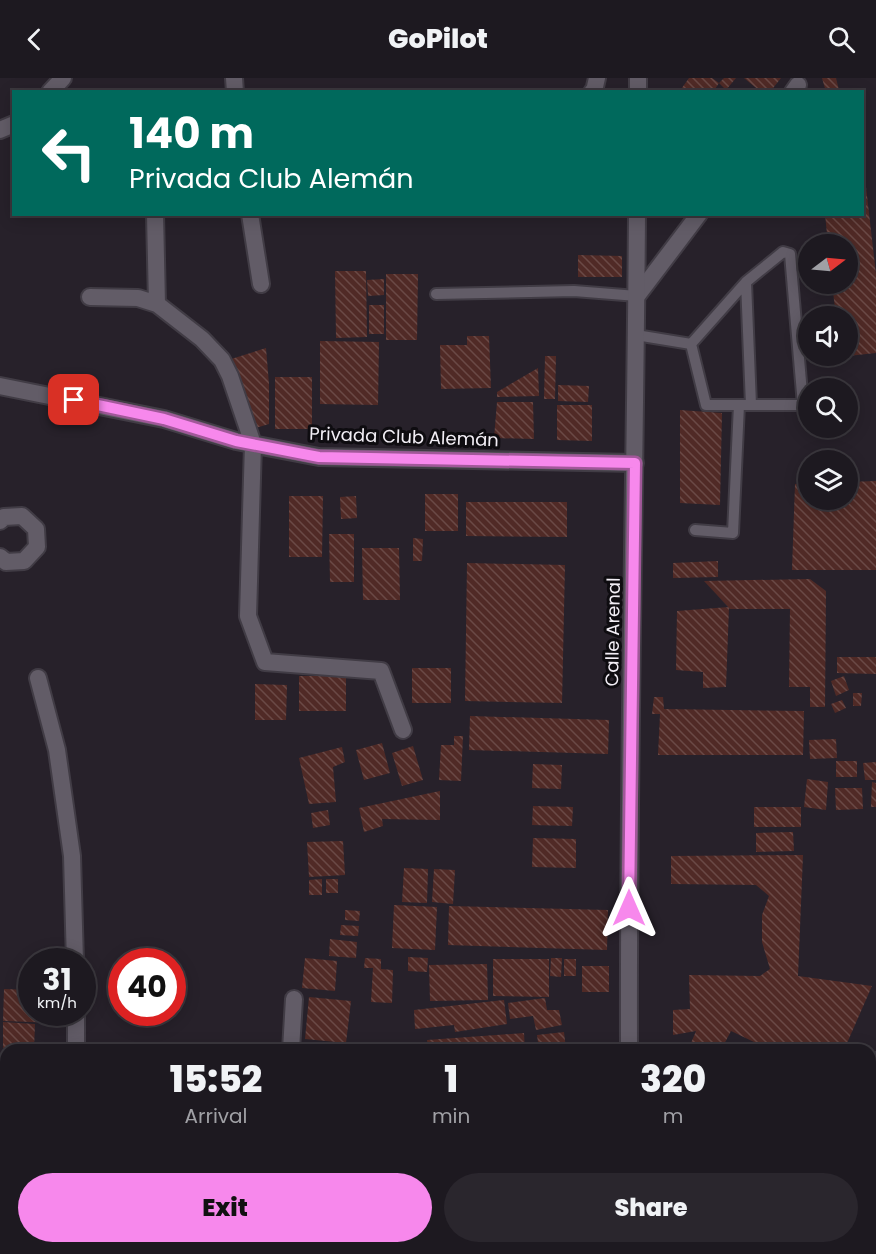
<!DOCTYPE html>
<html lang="en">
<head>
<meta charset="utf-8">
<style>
  :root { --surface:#1d1920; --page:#2a262d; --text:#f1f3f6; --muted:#a0a0a5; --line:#3b383e; --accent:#f788ec }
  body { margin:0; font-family:Poppins,sans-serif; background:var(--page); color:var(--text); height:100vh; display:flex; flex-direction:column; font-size:22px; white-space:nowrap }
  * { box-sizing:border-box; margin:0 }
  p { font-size:20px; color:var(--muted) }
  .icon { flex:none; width:33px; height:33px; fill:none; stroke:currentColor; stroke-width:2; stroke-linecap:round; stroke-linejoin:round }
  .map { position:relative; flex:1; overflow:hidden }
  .panel { position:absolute; left:0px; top:966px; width:876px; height:210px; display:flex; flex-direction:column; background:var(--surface); border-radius:18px 18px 0 0; box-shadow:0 3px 15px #0003,0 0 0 2px var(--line) }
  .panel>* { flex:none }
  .guide { position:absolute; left:12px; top:12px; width:852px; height:126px; border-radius:0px; box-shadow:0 3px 15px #0003,0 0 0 2px var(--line); background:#00695c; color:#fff; overflow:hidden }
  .needle { width:39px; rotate:74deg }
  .controls { position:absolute; left:798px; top:156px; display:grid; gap:12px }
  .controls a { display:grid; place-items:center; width:60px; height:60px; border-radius:50%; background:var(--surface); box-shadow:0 3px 15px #0003,0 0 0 2px var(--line); font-size:30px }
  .speed { position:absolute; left:18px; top:870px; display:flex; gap:12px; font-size:30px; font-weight:700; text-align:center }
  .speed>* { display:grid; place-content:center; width:78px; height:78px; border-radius:50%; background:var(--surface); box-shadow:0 3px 15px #0003,0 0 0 2px var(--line); line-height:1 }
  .speed small { font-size:15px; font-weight:400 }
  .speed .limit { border:9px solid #d22; background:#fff; color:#111 }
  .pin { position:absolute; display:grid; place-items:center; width:51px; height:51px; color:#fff; margin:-26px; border-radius:12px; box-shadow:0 3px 9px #0006 }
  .me { position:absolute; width:66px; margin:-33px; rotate:0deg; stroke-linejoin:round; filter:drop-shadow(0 0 4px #0008) }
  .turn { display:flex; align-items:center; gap:21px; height:126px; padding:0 18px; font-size:27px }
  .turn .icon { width:78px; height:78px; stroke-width:2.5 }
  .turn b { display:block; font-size:42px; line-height:51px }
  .eta { display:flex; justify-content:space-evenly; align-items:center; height:102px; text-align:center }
  .eta b { font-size:36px; font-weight:800; line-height:42px }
  .action { display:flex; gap:12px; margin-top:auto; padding:12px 18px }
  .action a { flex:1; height:69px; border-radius:36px; background:var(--accent); color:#111; font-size:24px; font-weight:800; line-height:69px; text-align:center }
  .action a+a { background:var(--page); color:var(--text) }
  header { display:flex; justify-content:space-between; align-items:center; height:78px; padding:0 18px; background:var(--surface); font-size:27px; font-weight:800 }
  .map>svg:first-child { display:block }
  .building { fill:url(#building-back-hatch) }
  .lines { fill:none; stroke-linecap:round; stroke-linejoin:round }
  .service-casing { stroke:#413c45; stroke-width:14 }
  .minor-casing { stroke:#413c45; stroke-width:20 }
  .tertiary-casing { stroke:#413c45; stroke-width:20 }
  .secondary-casing { stroke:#413c45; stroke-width:20 }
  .service { stroke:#625c67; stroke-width:10 }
  .minor { stroke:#625c67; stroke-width:16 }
  .tertiary { stroke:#625c67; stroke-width:16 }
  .secondary { stroke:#625c67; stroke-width:16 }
  .route-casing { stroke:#a15899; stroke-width:15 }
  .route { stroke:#f788ec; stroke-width:10 }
  .labels { text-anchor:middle; stroke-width:6; stroke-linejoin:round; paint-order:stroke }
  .street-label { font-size:18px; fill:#f2eef5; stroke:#0e0c10 }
</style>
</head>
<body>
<header><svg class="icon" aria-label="back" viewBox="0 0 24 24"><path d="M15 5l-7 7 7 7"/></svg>GoPilot<svg class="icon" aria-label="search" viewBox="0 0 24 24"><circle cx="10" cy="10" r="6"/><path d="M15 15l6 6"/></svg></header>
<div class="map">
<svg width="876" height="1176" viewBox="0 0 876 1176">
  <defs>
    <pattern id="building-back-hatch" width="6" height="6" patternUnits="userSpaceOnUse" patternTransform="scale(1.5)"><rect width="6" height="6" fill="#502a26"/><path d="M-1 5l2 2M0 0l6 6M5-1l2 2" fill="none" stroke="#6a4946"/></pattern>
  </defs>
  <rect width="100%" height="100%" fill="#27212a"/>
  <!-- building -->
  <path class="building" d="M689,0H712L719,5L713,14H679Z
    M724,0H736L726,12L719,5Z
    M744,0H781L770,14H761Z
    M822,0H836L839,12L826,14Z
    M862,109H866L876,196V275L848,278V238H836L832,206H848V166H828L825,136H862Z
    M578,177L622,178V199H578Z
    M335,193H366L367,259L336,260Z
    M386,196H418L417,262H386Z
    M384,201V217L368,218L367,202Z
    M369,227H384V256H369Z
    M467,258H489L491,310L441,311L440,267H467Z
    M320,263L379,264L378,327L320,326Z
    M266,270L269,306V346L249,352L228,282Z
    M545,278H556L555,321H544Z
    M538,290L539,318L497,319V314Z
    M275,299H312V351H275Z
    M558,307L589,308L588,324L558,323Z
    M497,324H533L534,361L494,360Z
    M557,327H592V363L557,362Z
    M680,332L722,335L720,427L680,425Z
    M876,403V492H792L795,406L808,405V422H848V404Z
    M425,416H458V453H425Z
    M289,418H323L322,479H289Z
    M356,418L357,440L341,441L340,419Z
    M466,424H567V459L466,458Z
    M329,456H354V504H330Z
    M413,460L423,461L422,483H413Z
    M362,470H399L400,522H363Z
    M718,483V499L673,500V485Z
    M467,485L565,487L562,625L465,623Z
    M810,501L826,513L825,629H810V609H789L790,531H730L704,503Z
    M729,529L726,609L703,610V594L676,592L677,533Z
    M837,579H876V596L837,595Z
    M412,590H451V625H412Z
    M299,598H346V633H299Z
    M844,598L849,612L836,618L831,603Z
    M255,606L287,607L286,642H255Z
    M853,615H862L861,628H853Z
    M654,619H663L664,631L804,633L803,677H658L660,636H652Z
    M842,622L846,630L835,635L831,626Z
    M470,638L609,642L608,676L469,672Z
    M454,658H463L461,703L439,702L441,667H454Z
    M836,661L837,680L810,681L809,662Z
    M382,665L390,695L364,702L356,672Z
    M413,668L423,702L402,708L392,675Z
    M342,669L345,684L333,689L336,724L309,726L299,680Z
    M836,683H857V699H836Z
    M876,684V702H865L863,685Z
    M533,686L562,687L561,711L532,710Z
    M807,701L828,704L826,732L804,729Z
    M872,704L876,705V729H871Z
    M835,710H862L863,731L836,732Z
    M440,713V742L382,741L383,748L364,754L359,730Z
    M533,728L573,729L572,748L532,747Z
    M754,729H801V749H754Z
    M328,732L330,747L313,750L311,735Z
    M793,754L794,773L756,774V755Z
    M533,760L576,761V790L532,789Z
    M343,763L345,797L309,799L307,764Z
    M803,777L798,898L872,908L844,972H745L754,964L731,953L721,972H705L691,965L696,953L673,957V932L690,931L689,897L760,898L770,891L762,864V837L769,818L756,807L671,806V778Z
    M404,790L428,791L427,825L402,824Z
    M434,791L455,792L453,826L432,824Z
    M322,801V817H309V802Z
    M326,801H338V815H326Z
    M394,827L437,829L435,872L392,870Z
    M449,828L608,832L607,872L448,867Z
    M345,832L360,833L359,843L345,842Z
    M341,847L359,848L358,858L340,857Z
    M330,861L357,864L356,880L329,878Z
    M408,879L428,880L427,894L408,893Z
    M305,880L337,883L335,913L302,910Z
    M365,880L381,881V891L393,892L392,925L371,924L373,890H364Z
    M551,880H562L561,899L550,898Z
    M493,881H549V919L493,918Z
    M564,881H576V898H564Z
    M487,886L488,922L430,923L429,887Z
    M582,888H609V914H582Z
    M4,911L32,912V934H59L58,945L3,943Z
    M309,919L351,923L346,965L305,961Z
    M545,920L547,932H559L562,947L536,952L533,938L510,941L508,925Z
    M504,922L507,946L455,954L454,947L415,951L414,932Z
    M3,944L35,946L34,972L3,970Z
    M564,954L566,971L539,972L537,957Z
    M524,955L525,972H420V970H428L427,962Z
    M0,1031H6V1058H0Z
    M0,1076H6V1099H0Z
    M0,1106H6V1131H0Z
    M875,1129L876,1130V1162L870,1160V1150Z
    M4,1170H27L26,1176H4Z
    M30,1170H49V1176H29Z
    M223,1170H248L250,1176H225Z
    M289,1170H310L299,1176H292Z
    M371,1170H397V1176H371Z
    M400,1170H453V1176H401Z
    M517,1170H546L545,1176H517Z
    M580,1170H604V1175L580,1174Z
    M632,1170H749L748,1176H632Z"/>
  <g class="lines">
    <defs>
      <path id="service" d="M436,216L574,213L637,218
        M636,257L691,266L706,327H751L746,204
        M691,266L746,204L783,174L790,176L803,327H751
        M695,452L733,455L739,327
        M870,993L876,980"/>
      <path id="minor" d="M234,0L235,14
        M50,14L63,0
        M592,14L594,13L597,0
        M793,14L798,7
        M0,52L14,46
        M155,136L157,226
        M250,136L261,206
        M637,218L699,136
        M90,219L138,220L157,226L202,261L222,282L230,298L253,366L248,538L265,584L381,593L403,652
        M0,308L164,341L236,363L319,379L635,385
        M0,443L4,439L22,438L36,451L37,469L24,483L6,484L0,479
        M38,600L57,672L72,778L75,884
        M76,934V972
        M291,972L294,921
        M77,1176V1170
        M181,1176L189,1170
        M315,1176L327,1170"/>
      <path id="tertiary" d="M638,14V0
        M629,972C628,693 635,415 637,136
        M870,1048L876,1049
        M614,1176L615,1170"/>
      <path id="secondary" d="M870,1079L876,1065
        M870,1097L876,1095
        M826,1176L829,1170"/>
    </defs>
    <!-- service casing -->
    <use href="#service" class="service-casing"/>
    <!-- minor casing -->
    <use href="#minor" class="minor-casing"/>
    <!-- tertiary casing -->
    <use href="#tertiary" class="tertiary-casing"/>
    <!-- secondary casing -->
    <use href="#secondary" class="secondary-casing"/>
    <!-- service -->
    <use href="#service" class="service"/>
    <!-- minor -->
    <use href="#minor" class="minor"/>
    <!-- tertiary -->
    <use href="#tertiary" class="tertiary"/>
    <!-- secondary -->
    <use href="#secondary" class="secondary"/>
  </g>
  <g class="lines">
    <defs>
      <path id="route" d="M74,322L164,341L236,363L319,379L635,385L629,830"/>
    </defs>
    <!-- route casing -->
    <use href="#route" class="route-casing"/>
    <!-- route -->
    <use href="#route" class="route"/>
  </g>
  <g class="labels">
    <!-- street labels -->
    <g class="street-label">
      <text transform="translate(404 359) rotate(2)" y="6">Privada Club Alemán</text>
      <text transform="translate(613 554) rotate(-89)" y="6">Calle Arenal</text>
    </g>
  </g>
</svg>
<div class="controls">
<a><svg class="needle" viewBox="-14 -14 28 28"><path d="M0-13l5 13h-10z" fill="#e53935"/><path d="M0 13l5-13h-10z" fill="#a0a0a5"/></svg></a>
<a><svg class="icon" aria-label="sound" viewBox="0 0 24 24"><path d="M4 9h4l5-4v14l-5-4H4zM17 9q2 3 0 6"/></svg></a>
<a><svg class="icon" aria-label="search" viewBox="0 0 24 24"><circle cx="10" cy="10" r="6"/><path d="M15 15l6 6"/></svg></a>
<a><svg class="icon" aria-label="layers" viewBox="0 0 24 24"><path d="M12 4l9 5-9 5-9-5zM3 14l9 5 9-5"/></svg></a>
</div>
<div class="speed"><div>31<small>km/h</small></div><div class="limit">40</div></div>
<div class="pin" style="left:74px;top:322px;background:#d93025"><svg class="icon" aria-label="arrive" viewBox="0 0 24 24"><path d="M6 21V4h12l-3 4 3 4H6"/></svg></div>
<svg class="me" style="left:629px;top:830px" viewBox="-20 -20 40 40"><path d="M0-17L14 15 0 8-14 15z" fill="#f788ec" stroke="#fff" stroke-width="4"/></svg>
<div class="guide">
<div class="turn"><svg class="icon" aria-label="left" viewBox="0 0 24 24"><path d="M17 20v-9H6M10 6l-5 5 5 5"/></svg><div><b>140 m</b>Privada Club Alemán</div></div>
</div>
<section class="panel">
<div class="eta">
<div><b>15:52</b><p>Arrival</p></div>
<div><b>1</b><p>min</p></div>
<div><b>320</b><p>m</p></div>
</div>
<div class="action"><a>Exit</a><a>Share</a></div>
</section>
</div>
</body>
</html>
